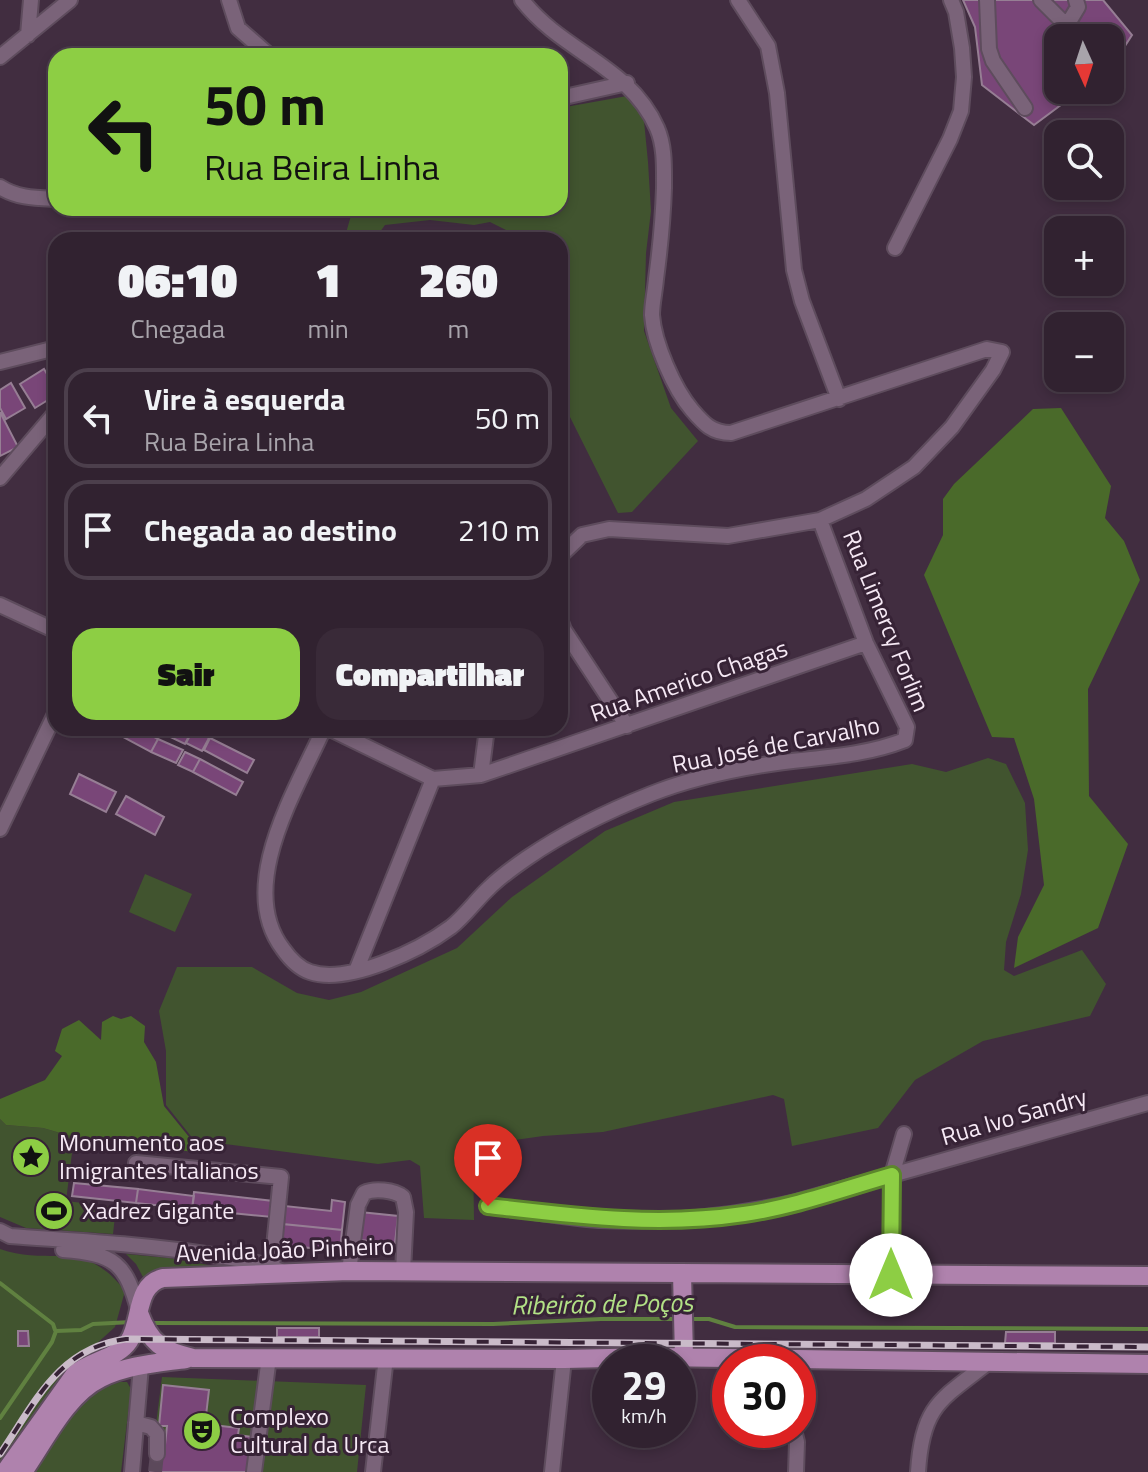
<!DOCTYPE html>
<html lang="pt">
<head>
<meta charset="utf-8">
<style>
  :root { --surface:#312230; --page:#392a38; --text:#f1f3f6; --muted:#a8a4ab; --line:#4c3f4c; --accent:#8dce44 }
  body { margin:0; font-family:"Titillium Web",sans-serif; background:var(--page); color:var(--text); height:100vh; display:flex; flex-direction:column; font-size:30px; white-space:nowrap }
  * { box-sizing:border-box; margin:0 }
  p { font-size:26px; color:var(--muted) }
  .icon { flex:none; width:44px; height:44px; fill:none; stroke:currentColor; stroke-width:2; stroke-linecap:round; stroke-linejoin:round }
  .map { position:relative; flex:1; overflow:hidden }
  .sheet { position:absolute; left:48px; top:232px; width:520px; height:504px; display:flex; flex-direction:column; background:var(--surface); border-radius:24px; box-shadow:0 4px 12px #0003,0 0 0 2px var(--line) }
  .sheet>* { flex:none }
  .hud { position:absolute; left:48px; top:48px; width:520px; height:168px; border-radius:24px; box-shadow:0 4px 12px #0003,0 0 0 2px var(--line); background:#8dce44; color:#111; overflow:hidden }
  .needle { width:52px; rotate:177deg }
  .buttons { position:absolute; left:1044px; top:24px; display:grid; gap:16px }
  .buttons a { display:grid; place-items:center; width:80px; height:80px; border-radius:16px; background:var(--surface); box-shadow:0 4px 12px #0003,0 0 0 2px var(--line); font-size:40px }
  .speed { position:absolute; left:592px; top:1344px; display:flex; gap:16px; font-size:40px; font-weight:700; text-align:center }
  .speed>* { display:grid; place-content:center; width:104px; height:104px; border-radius:50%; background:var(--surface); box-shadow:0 4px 12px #0003,0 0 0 2px var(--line); line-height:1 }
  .speed small { font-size:20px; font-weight:400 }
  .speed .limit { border:12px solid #d22; background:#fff; color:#111 }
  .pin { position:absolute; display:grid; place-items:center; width:68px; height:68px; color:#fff; margin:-82px -34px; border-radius:50% 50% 50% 0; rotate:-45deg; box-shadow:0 0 8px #0007 }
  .pin .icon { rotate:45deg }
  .me { position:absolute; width:88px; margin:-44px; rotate:0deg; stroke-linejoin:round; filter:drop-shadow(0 0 6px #0008) }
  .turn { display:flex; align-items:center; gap:28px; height:168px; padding:0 24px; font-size:36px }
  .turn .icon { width:104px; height:104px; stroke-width:2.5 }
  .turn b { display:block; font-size:56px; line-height:68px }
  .eta { display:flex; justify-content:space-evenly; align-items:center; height:136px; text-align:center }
  .eta b { font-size:48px; font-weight:800; line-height:56px }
  .button { display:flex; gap:16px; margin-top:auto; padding:16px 24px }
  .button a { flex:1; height:92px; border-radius:24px; background:var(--accent); color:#111; font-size:32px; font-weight:800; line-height:92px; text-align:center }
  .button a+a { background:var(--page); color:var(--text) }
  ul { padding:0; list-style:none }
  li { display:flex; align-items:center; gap:24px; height:100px; margin:0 16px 12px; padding:0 8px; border:4px solid var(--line); border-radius:24px }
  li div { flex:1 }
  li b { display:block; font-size:30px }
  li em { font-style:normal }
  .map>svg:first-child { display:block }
  .green { fill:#41542f }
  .forest { fill:#4a6a2a }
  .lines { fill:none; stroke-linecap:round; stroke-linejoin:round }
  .stream { stroke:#608140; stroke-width:4 }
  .building { fill:#794678; stroke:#967e94; stroke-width:2 }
  .minor-tunnel { stroke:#5c495b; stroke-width:14; stroke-dasharray:14 7; stroke-linecap:butt }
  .minor-casing { stroke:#5e4c5d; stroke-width:18 }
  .major-casing { stroke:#5e4c5d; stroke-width:22 }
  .minor { stroke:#7a6379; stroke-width:14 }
  .major { stroke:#af82ad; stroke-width:18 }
  .rail-casing { stroke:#cabbc9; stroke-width:7 }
  .rail { stroke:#372336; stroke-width:4; stroke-dasharray:12; stroke-linecap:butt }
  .route-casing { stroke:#5c862c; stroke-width:20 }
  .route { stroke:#8dce44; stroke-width:14 }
  .labels { text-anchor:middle; stroke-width:6; stroke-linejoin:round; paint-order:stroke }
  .street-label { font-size:24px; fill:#f6e9f5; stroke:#372336 }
  .poi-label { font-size:24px; fill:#f6e9f5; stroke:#372336; text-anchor:start }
  .water-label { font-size:26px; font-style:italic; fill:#b2e186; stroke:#372336 }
</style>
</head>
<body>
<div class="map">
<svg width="1148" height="1472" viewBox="0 0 1148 1472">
  <rect width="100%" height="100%" fill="#412d40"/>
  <!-- green -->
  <path class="green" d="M627,96L644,121L648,162L651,211L646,253L644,331L671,408L698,441L632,512L618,513L560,397V240H516L506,230L490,222L474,225L430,220L385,225L374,240H344L352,212L339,208H560V108Z
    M988,758L1006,764L1025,803L1028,850L1021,894L1006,942L1004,970L1014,976L1082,950L1106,984L1090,1016L983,1041L915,1080L878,1128L792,1146L784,1099L773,1095L603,1132L543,1136L473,1146L474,1220L424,1218L420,1166L410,1160L378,1164L194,1140L166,1105V1051L159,1011L177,967H252L297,993L329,1000L361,992L457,948L512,897L605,831L674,802L912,764L946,772Z
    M145,874L192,894L175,932L129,912Z
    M0,1119L6,1125L43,1128L74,1137L66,1201L116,1207L113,1234L26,1228L0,1217Z
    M0,1249C51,1267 84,1237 125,1291L115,1327L72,1366L50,1391L0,1469Z
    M126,1254L169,1258L236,1270L154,1272L143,1277L136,1264Z
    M162,1377L366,1385L357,1472H150Z
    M120,1382H127L131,1389L121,1472H35C57,1440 80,1392 120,1382Z"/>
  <!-- forest -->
  <path class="forest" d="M1061,408L1111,486L1105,518L1124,541L1140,580L1088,689L1089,796L1128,844L1098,928L1014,968L1018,937L1044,885L1034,799L1014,738L992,737L924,575L943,535V499L954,484L1033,409Z
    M113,1016L121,1019L131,1016L145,1026L144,1042L156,1062L164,1106L202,1153L74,1137L43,1128L6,1125L0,1119V1099L45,1080L62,1056L55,1051L62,1029L79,1020L101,1040L102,1022Z"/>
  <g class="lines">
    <!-- stream -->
    <path class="stream" d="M0,1283L53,1324L55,1330
      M689,1319H709L735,1327L1148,1329
      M149,1323L493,1324L601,1319H676
      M56,1331L81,1330L93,1324L132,1322
      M0,1418L52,1342L56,1331"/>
  </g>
  <!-- building -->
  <path class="building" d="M963,0H1103L1132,35L1110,69V38H1058V90H1081L1034,125L982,85L975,27Z
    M1096,26L1109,38H1087Z
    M44,369L56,389V395L35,408L20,384Z
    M11,383L25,408L6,419L0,408V390Z
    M0,412L18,447L0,456Z
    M138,728L158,739L151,752L108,729Z
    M164,728H183L191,732L185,744L162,733Z
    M193,730L209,738L202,751L186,743Z
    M210,738L254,760L247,773L204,750Z
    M158,739L183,750L176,763L151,752Z
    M185,752L200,759L193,772L178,765Z
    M200,759L243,782L236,795L193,772Z
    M79,774L116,792L106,812L70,794Z
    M126,796L164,817L155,835L116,814Z
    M74,1183L138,1189L136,1203L72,1196Z
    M138,1189L194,1196L192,1209L136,1203Z
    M194,1192L273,1201L272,1217L192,1209Z
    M332,1200L345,1202L342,1230L283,1224L285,1206L331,1211Z
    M360,1212L398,1216L395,1243L358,1240Z
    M283,1224L342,1230L340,1251L281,1245Z
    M277,1328H319V1337H277Z
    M18,1331H28L29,1346H18Z
    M1006,1332H1055V1343H1005Z
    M163,1385L209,1390L205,1424L239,1428L238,1435L253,1437L249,1472H150L152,1453L161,1444L165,1445L167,1426H159Z"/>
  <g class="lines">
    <!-- minor-tunnel -->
    <path class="minor-tunnel" d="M155,1472L157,1454"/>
    <defs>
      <path id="minor" d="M229,0L238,28L270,56
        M522,0C563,53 629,65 657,128C665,146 664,168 664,188C663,219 660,249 656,279C655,291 652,304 652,315C654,343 674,389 692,410C704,424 712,433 731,433L987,349L1002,352L993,370L952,427L914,467L866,499L820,520L728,536L609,529L582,535L560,556
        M738,0L768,46L777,93L794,270L802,301L839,399
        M987,0L989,49L993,61L1025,108
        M1041,0L1065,24L1069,22L1078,7L1076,0
        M28,35L31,0
        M0,57L70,0
        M560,98L627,83
        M0,187C17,198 36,198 56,199
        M895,248L950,139L961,111L964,77L962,48L956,12L951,0
        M0,362L56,348
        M0,478L56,412
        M0,605L56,631
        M560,619L564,630L627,726
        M324,728C297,789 235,886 283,949C290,959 298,968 310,972C348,985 420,950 451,927C465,916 476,900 489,888C500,877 514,867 527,858C565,832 608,811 651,794C686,780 726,771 763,765C812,757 859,758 905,740L907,727L866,643L820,520
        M328,728L433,779
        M481,775L487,728
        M433,779L481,775L866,643
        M0,829L56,712
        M356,971L433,779
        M136,1163L281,1177L272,1267
        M488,1206C525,1210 562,1217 599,1220C666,1223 731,1217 796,1202L1148,1103
        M0,1231L10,1236C78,1241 145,1244 212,1255C236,1259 260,1261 283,1272
        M63,1250C114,1254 126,1262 139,1313
        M349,1271L358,1205L364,1193C374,1188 394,1190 403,1197L406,1212L403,1271
        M891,1275L892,1175L904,1134
        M136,1423L151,1427L157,1434V1454
        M794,1430L797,1442L796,1472
        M132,1472L141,1366
        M254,1472L269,1357
        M373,1472L386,1357
        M552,1472L564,1359
        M918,1472C922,1406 940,1400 989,1362"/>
      <path id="major" d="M682,1273L684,1357
        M139,1313C150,1343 162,1351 193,1358L564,1359L655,1357L1148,1364
        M5,1472L75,1374C91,1360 117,1359 129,1341C142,1321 135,1285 163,1278L349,1271L1148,1276
        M23,1472C45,1441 66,1395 101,1378C127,1365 158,1363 186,1359"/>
    </defs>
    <!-- minor casing -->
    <use href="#minor" class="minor-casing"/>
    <!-- major casing -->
    <use href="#major" class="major-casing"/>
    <!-- minor -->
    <use href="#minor" class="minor"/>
    <!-- major -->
    <use href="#major" class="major"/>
    <defs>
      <path id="rail" d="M0,1454C35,1403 58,1348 126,1339L1148,1347"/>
    </defs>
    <!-- rail casing -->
    <use href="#rail" class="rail-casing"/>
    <!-- rail -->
    <use href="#rail" class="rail"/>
  </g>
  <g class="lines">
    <defs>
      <path id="route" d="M488,1206C575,1216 657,1227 744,1214C794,1207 843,1189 892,1175L891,1275"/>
    </defs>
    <!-- route casing -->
    <use href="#route" class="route-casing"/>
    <!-- route -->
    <use href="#route" class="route"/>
  </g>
  <!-- icons -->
  <defs>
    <symbol id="sight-disc" viewBox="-11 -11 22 22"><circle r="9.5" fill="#8dce44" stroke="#372336"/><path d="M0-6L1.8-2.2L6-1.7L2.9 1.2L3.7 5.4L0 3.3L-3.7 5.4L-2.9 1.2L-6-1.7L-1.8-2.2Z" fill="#111"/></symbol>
    <symbol id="stadium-disc" viewBox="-11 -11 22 22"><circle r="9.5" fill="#8dce44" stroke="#372336"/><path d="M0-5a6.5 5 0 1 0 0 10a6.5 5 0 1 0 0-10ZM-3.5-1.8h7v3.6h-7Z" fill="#111"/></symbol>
    <symbol id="theatre-disc" viewBox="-11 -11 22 22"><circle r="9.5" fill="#8dce44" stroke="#372336"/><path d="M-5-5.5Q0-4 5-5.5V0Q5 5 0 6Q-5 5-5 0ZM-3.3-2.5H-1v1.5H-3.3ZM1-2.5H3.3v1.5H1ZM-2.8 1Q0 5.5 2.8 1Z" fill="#111"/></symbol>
  </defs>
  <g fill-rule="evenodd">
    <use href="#sight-disc" x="9" y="1135" width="44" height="44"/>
    <use href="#stadium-disc" x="32" y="1189" width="44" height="44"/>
    <use href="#theatre-disc" x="180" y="1409" width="44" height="44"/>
  </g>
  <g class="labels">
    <!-- street labels -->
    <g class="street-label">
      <text transform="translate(886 621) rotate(68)" y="8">Rua Limercy Forlim</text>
      <text transform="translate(689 681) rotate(-19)" y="8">Rua Americo Chagas</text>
      <text transform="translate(776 745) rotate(-11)" y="8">Rua José de Carvalho</text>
      <text transform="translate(1014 1117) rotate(-16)" y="8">Rua Ivo Sandry</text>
      <text transform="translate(285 1250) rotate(-2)" y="8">Avenida João Pinheiro</text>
    </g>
    <!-- poi labels -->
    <g class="poi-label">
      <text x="59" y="1151">Monumento aos<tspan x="59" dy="28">Imigrantes Italianos</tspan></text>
      <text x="82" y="1219">Xadrez Gigante</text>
      <text x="230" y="1425">Complexo<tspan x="230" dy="28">Cultural da Urca</tspan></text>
    </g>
    <!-- water labels -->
    <g class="water-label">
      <text transform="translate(602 1304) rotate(-1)" y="9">Ribeirão de Poços</text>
    </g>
  </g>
</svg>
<div class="buttons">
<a><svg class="needle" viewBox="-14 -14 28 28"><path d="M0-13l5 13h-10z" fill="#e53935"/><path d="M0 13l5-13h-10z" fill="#a8a4ab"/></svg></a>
<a><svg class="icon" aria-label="search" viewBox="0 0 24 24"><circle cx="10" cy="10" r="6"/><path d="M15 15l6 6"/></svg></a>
<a>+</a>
<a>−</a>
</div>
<div class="speed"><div>29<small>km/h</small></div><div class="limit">30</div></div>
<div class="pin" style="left:488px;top:1206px;background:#d93025"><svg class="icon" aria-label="arrive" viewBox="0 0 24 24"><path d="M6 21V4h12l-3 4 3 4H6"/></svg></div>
<svg class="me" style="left:891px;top:1275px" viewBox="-20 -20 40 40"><circle r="19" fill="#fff"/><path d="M0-13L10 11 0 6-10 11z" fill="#8dce44"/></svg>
<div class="hud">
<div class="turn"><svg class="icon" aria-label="left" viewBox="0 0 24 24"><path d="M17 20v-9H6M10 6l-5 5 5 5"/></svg><div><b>50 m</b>Rua Beira Linha</div></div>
</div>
<section class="sheet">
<div class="eta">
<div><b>06:10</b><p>Chegada</p></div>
<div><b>1</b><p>min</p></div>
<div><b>260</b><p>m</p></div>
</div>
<ul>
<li><svg class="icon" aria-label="left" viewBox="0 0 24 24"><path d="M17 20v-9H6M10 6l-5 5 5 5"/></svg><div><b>Vire à esquerda</b><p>Rua Beira Linha</p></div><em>50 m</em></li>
<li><svg class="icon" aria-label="arrive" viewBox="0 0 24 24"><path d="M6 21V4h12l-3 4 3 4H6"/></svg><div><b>Chegada ao destino</b></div><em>210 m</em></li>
</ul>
<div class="button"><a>Sair</a><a>Compartilhar</a></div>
</section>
</div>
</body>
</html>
